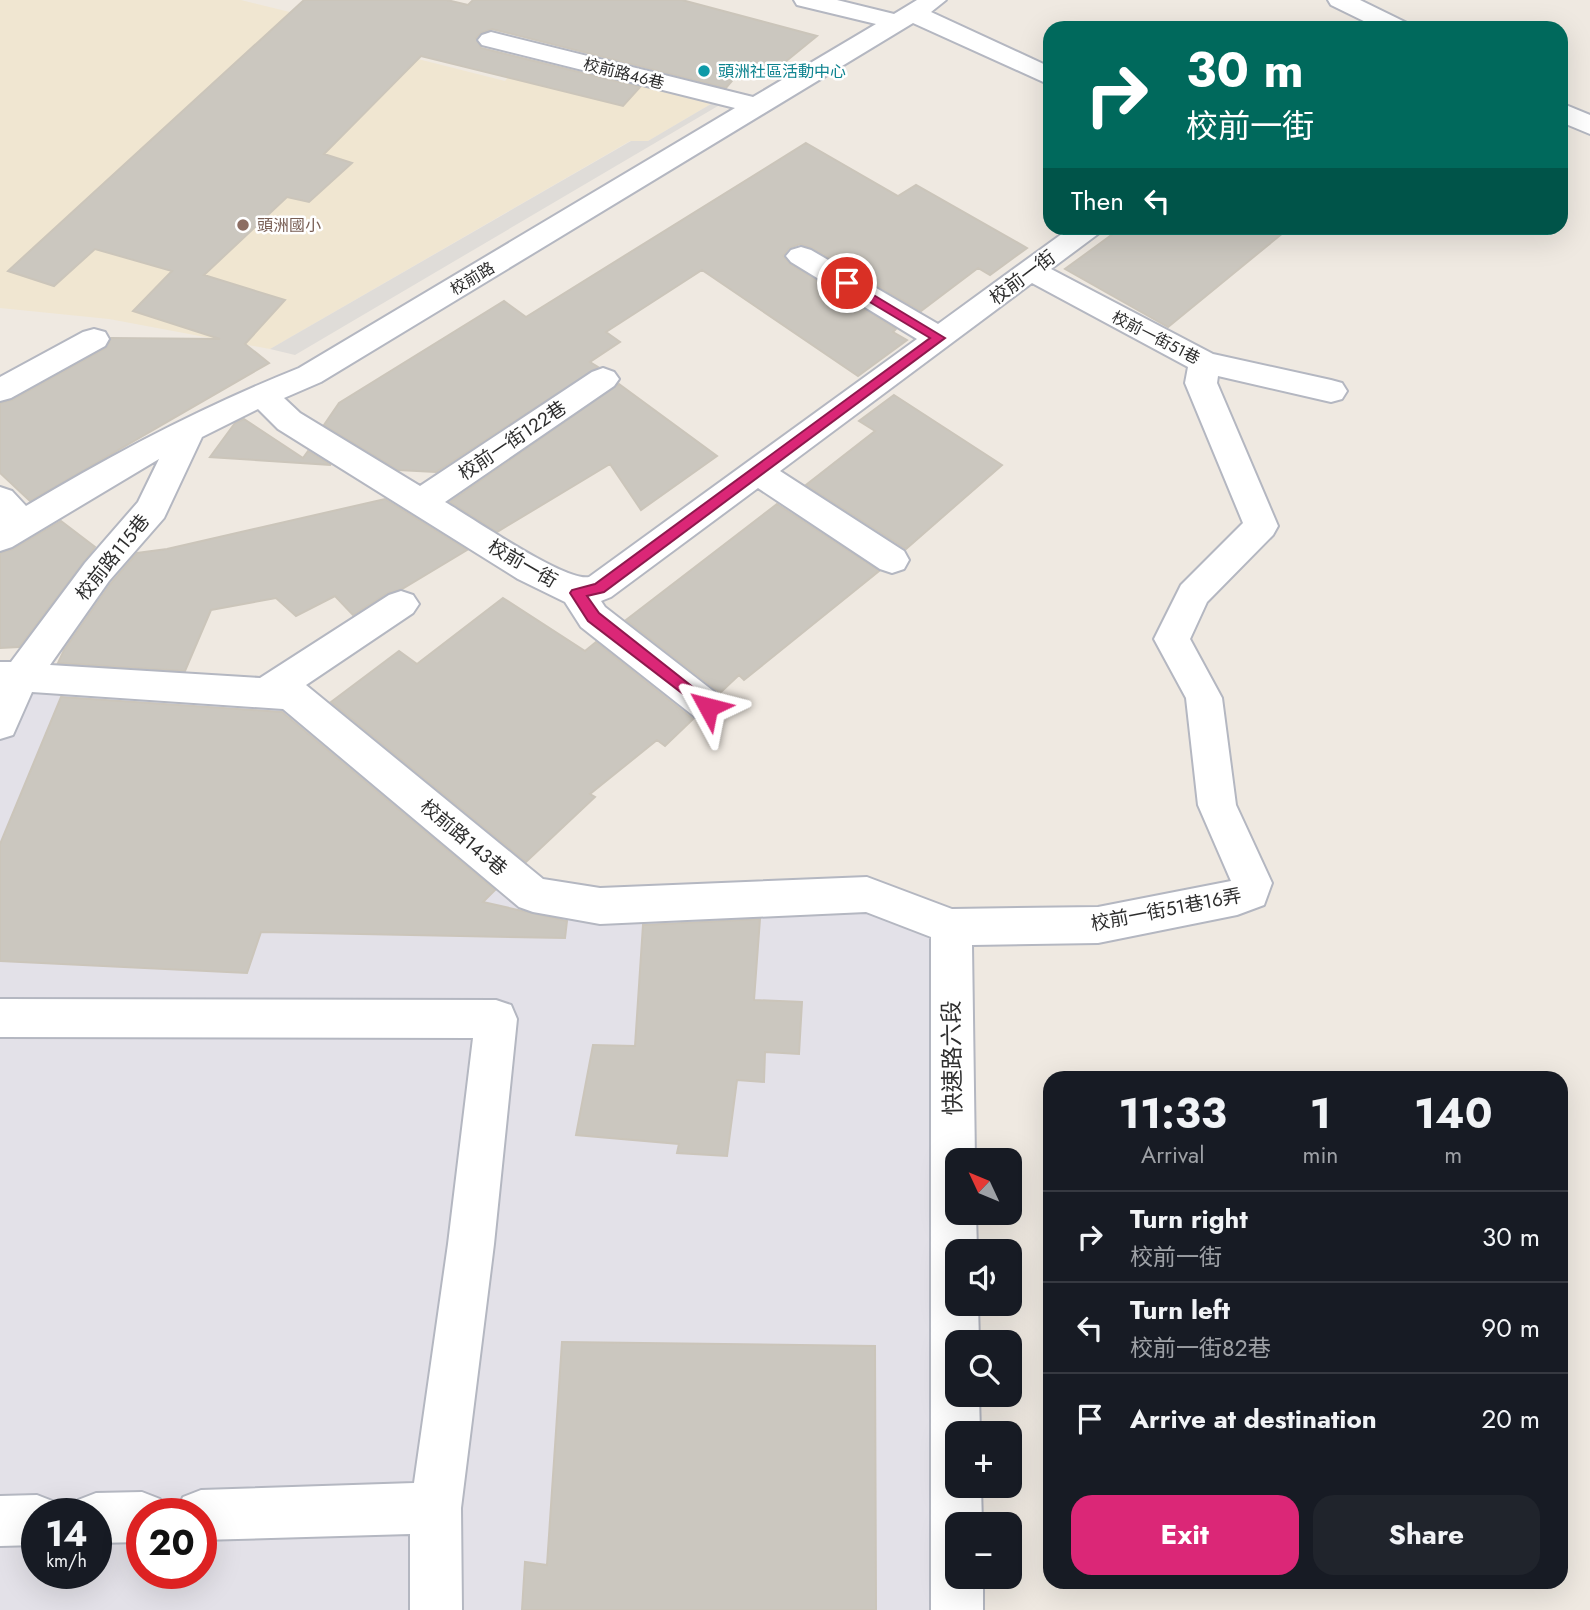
<!DOCTYPE html>
<html lang="en">
<head>
<meta charset="utf-8">
<style>
  :root { --surface:#171b24; --page:#20242c; --text:#f1f3f6; --muted:#9ea1a6; --line:#363941; --accent:#db2777 }
  body { margin:0; font-family:Jost,"Noto Sans TC",sans-serif; background:var(--page); color:var(--text); height:100vh; display:flex; flex-direction:column; font-size:26px; white-space:nowrap }
  * { box-sizing:border-box; margin:0 }
  p { font-size:23px; color:var(--muted) }
  .icon { flex:none; width:38px; height:38px; fill:none; stroke:currentColor; stroke-width:2; stroke-linecap:round; stroke-linejoin:round }
  .map { position:relative; flex:1; overflow:hidden }
  .drawer { position:absolute; left:1043px; top:1071px; width:525px; height:518px; display:flex; flex-direction:column; background:var(--surface); border-radius:21px; box-shadow:0 7px 28px #0002 }
  .drawer>* { flex:none }
  .top-card { position:absolute; left:1043px; top:21px; width:525px; height:214px; border-radius:21px; box-shadow:0 7px 28px #0002; background:#00695c; color:#fff; overflow:hidden }
  .needle { width:46px; rotate:314deg }
  .fabs { position:absolute; left:945px; top:1148px; display:grid; gap:14px }
  .fabs a { display:grid; place-items:center; width:77px; height:77px; border-radius:14px; background:var(--surface); box-shadow:0 7px 28px #0002; font-size:35px }
  .speed { position:absolute; left:21px; top:1498px; display:flex; gap:14px; font-size:35px; font-weight:700; text-align:center }
  .speed>* { display:grid; place-content:center; width:91px; height:91px; border-radius:50%; background:var(--surface); box-shadow:0 7px 28px #0002; line-height:1 }
  .speed small { font-size:18px; font-weight:400 }
  .speed .limit { border:10px solid #d22; background:#fff; color:#111 }
  .pin { position:absolute; display:grid; place-items:center; width:60px; height:60px; color:#fff; margin:-30px; border:4px solid #fff; border-radius:50%; box-shadow:0 2px 7px #0007 }
  .me { position:absolute; width:77px; margin:-38px; rotate:308deg; stroke-linejoin:round; filter:drop-shadow(0 0 5px #0008) }
  .turn { display:flex; align-items:center; gap:24px; height:147px; padding:0 28px; font-size:32px }
  .turn .icon { width:91px; height:91px; stroke-width:2.5 }
  .turn b { display:block; font-size:49px; line-height:60px }
  .then { display:flex; align-items:center; height:66px; padding:0 28px; background:#0003; gap:14px; font-size:26px }
  .eta { display:flex; justify-content:space-evenly; align-items:center; height:119px; text-align:center }
  .eta b { font-size:42px; font-weight:700; line-height:49px }
  .primary-button { display:flex; gap:14px; margin-top:auto; padding:14px 28px }
  .primary-button a { flex:1; height:80px; border-radius:21px; background:var(--accent); color:#fff; font-size:28px; font-weight:700; line-height:80px; text-align:center }
  .primary-button a+a { background:var(--page); color:var(--text) }
  ul { padding:0; list-style:none }
  li { display:flex; align-items:center; gap:21px; height:91px; padding:0 28px; border-top:2px solid var(--line) }
  li div { flex:1 }
  li b { display:block; font-size:26px }
  li em { font-style:normal }
  .map>svg:first-child { display:block }
  .industrial { fill:#e3e1e8; fill-rule:evenodd }
  .education { fill:#f0e6d1 }
  .plaza { fill:#dfdcd8 }
  .building { fill:#cbc7bf; stroke:#cbc5ba; stroke-width:2 }
  .lines { fill:none; stroke-linecap:round; stroke-linejoin:round }
  .minor-casing { stroke:#b4b7c1; stroke-width:4 }
  .minor { fill:#fff; fill-rule:evenodd }
  .route { fill:#db2777; stroke:#8e194d; stroke-width:2 }
  .culture-dot { fill:#0f9aa8; stroke:#fff; stroke-width:2.5 }
  .education-dot { fill:#8d6e63; stroke:#fff; stroke-width:2.5 }
  .labels { text-anchor:middle; stroke-width:5; stroke-linejoin:round; paint-order:stroke }
  .far-culture-label { font-size:16px; fill:#0d838f; stroke:#fff; text-anchor:start }
  .far-street-label { font-size:16px; fill:#2e2e2e; stroke:#fff }
  .far-education-label { font-size:16px; fill:#785e54; stroke:#fff; text-anchor:start }
  .street-label { font-size:19px; fill:#2e2e2e; stroke:#fff }
  .near-street-label { font-size:23px; fill:#2e2e2e; stroke:#fff }
</style>
</head>
<body>
<div class="map">
<svg width="1590" height="1610" viewBox="0 0 1590 1610">
  <rect width="100%" height="100%" fill="#efe9e1"/>
  <!-- industrial -->
  <path class="industrial" d="M0,689L290,705L519,902L545,917L860,902L933,930L937,1610H0ZM37,1514H96V1573H37ZM142,1514H201V1573H142Z"/>
  <!-- education -->
  <path class="education" d="M0,0H241L429,46L418,59L505,81L528,54L716,101L648,141H630L270,349L109,319L0,308Z"/>
  <!-- plaza -->
  <path class="plaza" d="M716,101L723,103L295,355L270,349L631,141H648Z"/>
  <!-- building -->
  <path class="building" d="M304,0H447L468,5L473,0H682L817,36L768,76L742,69L726,88L492,29L481,33L476,38L481,48L640,87L623,106L421,56L324,154L352,163L309,202L287,197L204,275L285,300L245,344L269,363L30,501L0,473V403L12,400L106,348L111,338L220,339L133,311L172,271L95,249L54,286L8,271Z
    M806,143L898,196L916,185L1027,248L990,275L978,268L921,311L812,248L800,244L789,248L783,256L790,264L896,329L893,332L907,340L858,376L702,270L606,332L620,342L590,362L598,367L436,472L398,470L324,425L339,403L504,301L526,317Z
    M1121,228H1289L1168,327L1065,269Z
    M619,384L717,456L641,510L610,464L497,532L450,502Z
    M894,395L1002,465L906,549L806,485L875,431L859,421Z
    M244,419L303,458L308,451L331,465L210,457L235,423Z
    M385,499L467,550L402,589L388,593L353,615L335,596L296,616L276,598L211,610L185,671L58,663L64,650L111,583L137,553L167,549Z
    M777,504L879,571L744,680L739,675L720,693L626,620Z
    M61,521L95,547L19,647L0,648V553L13,549Z
    M503,598L585,651L596,642L693,719L665,746L657,740L590,794L595,797L526,862L331,702L399,651L417,664Z
    M61,697L282,712L495,890L483,902L567,921L565,938L261,932L247,973L0,961V844Z
    M760,919L754,1000L802,1002L799,1054L765,1052L764,1082L737,1080L727,1156L677,1153L679,1144L576,1135L593,1045L635,1046L643,925Z
    M562,1342L875,1346L876,1610H522L525,1562L547,1565Z"/>
  <g class="lines">
    <defs>
      <path id="minor" d="M794,0H837L894,14L917,0H946L931,12L1050,67V85L913,23L321,382L284,398L300,413L420,486L592,372L603,368L614,372L619,379L614,386L445,502C471,517 565,582 589,577L917,339L791,262L786,256L791,250L801,247L811,250L938,324L1070,228H1102L1098,234L1051,269L1213,354L1331,380L1342,383L1347,391L1342,399L1331,402L1218,376L1217,383L1278,526L1273,535L1207,602L1190,639L1222,698L1236,805L1272,883L1264,905L1237,915L1098,943L972,945L975,1160H957V1213H976L977,1251H957V1304H978L979,1342H957V1395H979L980,1433H957V1486H981L982,1524H957V1577H983V1610H931V937L866,912L600,924L533,912L519,907L283,709L32,692L13,735L0,739V662H11L85,563L138,502L159,459L12,547L0,551V487L12,491L26,506C114,453 204,406 299,368L735,108L482,45L478,40L482,35L491,32L753,97L876,24L797,5ZM1032,283L1188,367L1185,383L1243,523L1181,585L1154,639L1186,698L1198,805L1231,881L1098,907L952,909L867,877L600,888L543,879L306,685L413,613L419,604L413,595L401,591L389,595L260,678L50,665L109,581L164,518L202,437L258,409L278,429L518,579L565,602L581,627L695,717L708,722L721,717L726,707L721,697L605,607L601,601L611,597L758,488L880,569L892,573L904,569L909,560L904,551L780,471Z
        M1328,0H1360L1407,23L1411,28H1378L1331,5Z
        M1561,103L1590,115V134L1561,122Z
        M94,329L105,332L109,339L105,346L11,398L0,401V377L83,332Z
        M0,999L496,1000L511,1005L517,1019L494,1244L461,1508L462,1610H410V1534L201,1540V1514H176L183,1497L201,1490L414,1483L448,1244L473,1038L0,1037Z
        M142,1492L160,1499L166,1514H142V1542L96,1543V1514H72L78,1500L96,1493Z
        M37,1495L55,1502L60,1514H37V1545L0,1546V1496Z"/>
    </defs>
    <!-- minor casing -->
    <use href="#minor" class="minor-casing"/>
    <!-- minor -->
    <use href="#minor" class="minor"/>
  </g>
  <!-- route -->
  <path class="route" d="M847,279L945,338L604,592L587,596L599,613L713,703L716,707L713,711L708,713L588,621L570,593L572,590L595,584L930,338L843,286V280Z"/>
  <!-- markers -->
  <circle class="culture-dot" cx="704" cy="71" r="7"/>
  <circle class="education-dot" cx="243" cy="225" r="7"/>
  <g class="labels">
    <!-- far-culture labels -->
    <g class="far-culture-label">
      <text x="718" y="77">頭洲社區活動中心</text>
    </g>
    <!-- far-street labels -->
    <g class="far-street-label">
      <text transform="translate(624 73) rotate(14)" y="6">校前路46巷</text>
      <text transform="translate(472 278) rotate(-31)" y="6">校前路</text>
      <text transform="translate(1156 337) rotate(27)" y="6">校前一街51巷</text>
    </g>
    <!-- far-education labels -->
    <g class="far-education-label">
      <text x="257" y="231">頭洲國小</text>
    </g>
    <!-- street labels -->
    <g class="street-label">
      <text transform="translate(1022 277) rotate(-37)" y="7">校前一街</text>
      <text transform="translate(512 440) rotate(-34)" y="7">校前一街122巷</text>
      <text transform="translate(112 557) rotate(-51)" y="7">校前路115巷</text>
      <text transform="translate(523 563) rotate(30)" y="7">校前一街</text>
      <text transform="translate(464 837) rotate(40)" y="7">校前路143巷</text>
      <text transform="translate(1166 909) rotate(-11)" y="7">校前一街51巷16弄</text>
    </g>
    <!-- near-street labels -->
    <g class="near-street-label">
      <text transform="translate(952 1058) rotate(-91)" y="8">快速路六段</text>
    </g>
  </g>
</svg>
<div class="fabs">
<a><svg class="needle" viewBox="-14 -14 28 28"><path d="M0-13l5 13h-10z" fill="#e53935"/><path d="M0 13l5-13h-10z" fill="#9ea1a6"/></svg></a>
<a><svg class="icon" aria-label="sound" viewBox="0 0 24 24"><path d="M4 9h4l5-4v14l-5-4H4zM17 9q2 3 0 6"/></svg></a>
<a><svg class="icon" aria-label="search" viewBox="0 0 24 24"><circle cx="10" cy="10" r="6"/><path d="M15 15l6 6"/></svg></a>
<a>+</a>
<a>−</a>
</div>
<div class="speed"><div>14<small>km/h</small></div><div class="limit">20</div></div>
<div class="pin" style="left:847px;top:283px;background:#d93025"><svg class="icon" aria-label="arrive" viewBox="0 0 24 24"><path d="M6 21V4h12l-3 4 3 4H6"/></svg></div>
<svg class="me" style="left:708px;top:707px" viewBox="-20 -20 40 40"><path d="M0-17L14 15 0 8-14 15z" fill="#db2777" stroke="#fff" stroke-width="4"/></svg>
<div class="top-card">
<div class="turn"><svg class="icon" aria-label="right" viewBox="0 0 24 24"><path d="M7 20v-9h11M14 6l5 5-5 5"/></svg><div><b>30 m</b>校前一街</div></div>
<div class="then">Then<svg class="icon" aria-label="left" viewBox="0 0 24 24"><path d="M17 20v-9H6M10 6l-5 5 5 5"/></svg></div>
</div>
<section class="drawer">
<div class="eta">
<div><b>11:33</b><p>Arrival</p></div>
<div><b>1</b><p>min</p></div>
<div><b>140</b><p>m</p></div>
</div>
<ul>
<li><svg class="icon" aria-label="right" viewBox="0 0 24 24"><path d="M7 20v-9h11M14 6l5 5-5 5"/></svg><div><b>Turn right</b><p>校前一街</p></div><em>30 m</em></li>
<li><svg class="icon" aria-label="left" viewBox="0 0 24 24"><path d="M17 20v-9H6M10 6l-5 5 5 5"/></svg><div><b>Turn left</b><p>校前一街82巷</p></div><em>90 m</em></li>
<li><svg class="icon" aria-label="arrive" viewBox="0 0 24 24"><path d="M6 21V4h12l-3 4 3 4H6"/></svg><div><b>Arrive at destination</b></div><em>20 m</em></li>
</ul>
<div class="primary-button"><a>Exit</a><a>Share</a></div>
</section>
</div>
</body>
</html>
